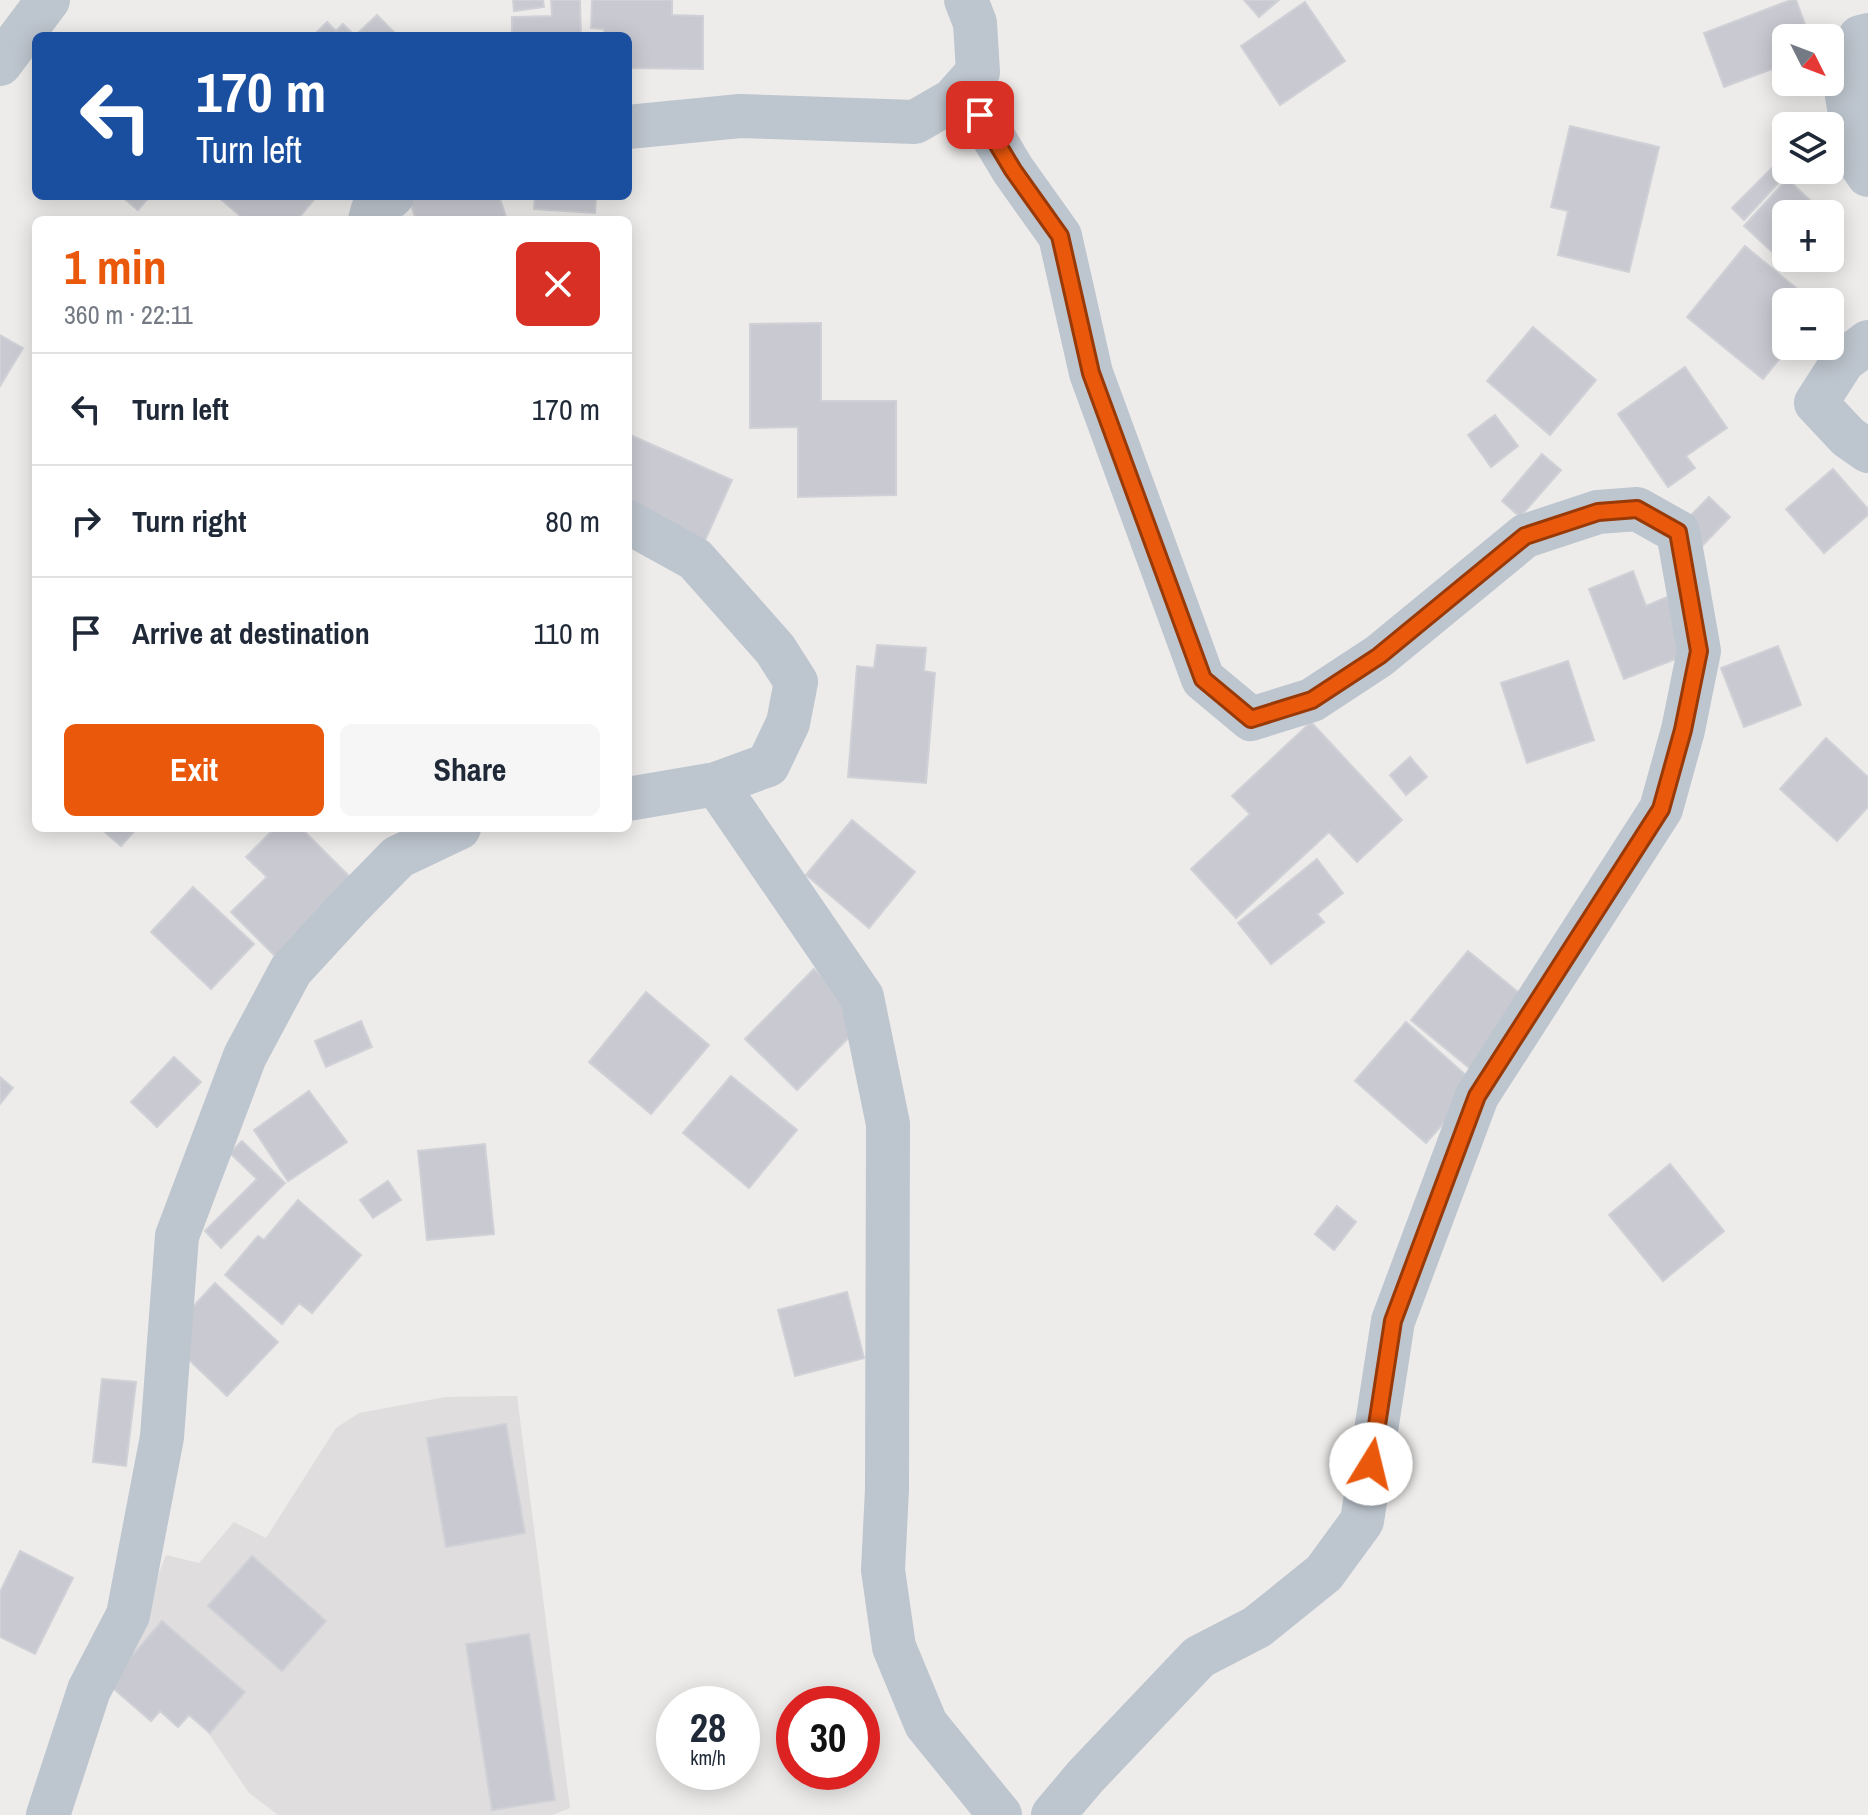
<!DOCTYPE html>
<html lang="en">
<head>
<meta charset="utf-8">
<style>
  :root { --surface:#fff; --page:#f6f6f7; --text:#1f2937; --muted:#747a83; --line:#e0e1e3; --accent:#ea580c }
  body { margin:0; font-family:"Archivo Narrow",sans-serif; background:var(--page); color:var(--text); height:100vh; display:flex; flex-direction:column; font-size:30px; white-space:nowrap }
  * { box-sizing:border-box; margin:0 }
  p { font-size:26px; color:var(--muted) }
  .icon { flex:none; width:44px; height:44px; fill:none; stroke:currentColor; stroke-width:2; stroke-linecap:round; stroke-linejoin:round }
  .map { position:relative; flex:1; overflow:hidden }
  .sheet { position:absolute; left:32px; top:216px; width:600px; height:616px; display:flex; flex-direction:column; background:var(--surface); border-radius:12px; box-shadow:0 4px 20px #0003 }
  .sheet>* { flex:none }
  .hud { position:absolute; left:32px; top:32px; width:600px; height:168px; border-radius:12px; box-shadow:0 4px 20px #0003; background:#1a4fa0; color:#fff; overflow:hidden }
  .needle { width:52px; rotate:132deg }
  .controls { position:absolute; left:1772px; top:24px; display:grid; gap:16px }
  .controls a { display:grid; place-items:center; width:72px; height:72px; border-radius:12px; background:var(--surface); box-shadow:0 4px 20px #0003; font-size:40px }
  .speed { position:absolute; left:656px; top:1686px; display:flex; gap:16px; font-size:40px; font-weight:700; text-align:center }
  .speed>* { display:grid; place-content:center; width:104px; height:104px; border-radius:50%; background:var(--surface); box-shadow:0 4px 20px #0003; line-height:1 }
  .speed small { font-size:20px; font-weight:400 }
  .speed .limit { border:12px solid #d22; background:#fff; color:#111 }
  .pin { position:absolute; display:grid; place-items:center; width:68px; height:68px; color:#fff; margin:-34px; border-radius:16px; box-shadow:0 4px 12px #0006 }
  .me { position:absolute; width:88px; margin:-44px; rotate:9deg; stroke-linejoin:round; filter:drop-shadow(0 0 6px #0008) }
  .turn { display:flex; align-items:center; gap:28px; height:168px; padding:0 32px; font-size:36px }
  .turn .icon { width:104px; height:104px; stroke-width:2.5 }
  .turn b { display:block; font-size:56px; line-height:68px }
  .round { display:grid; place-items:center; flex:none; width:84px; height:84px; border-radius:12px; background:var(--page) }
  .overview { display:flex; align-items:center; justify-content:space-between; height:136px; padding:0 32px }
  h1 { font-size:48px; font-weight:700; line-height:60px; color:var(--accent) }
  .cta { display:flex; gap:16px; margin-top:auto; padding:16px 32px }
  .cta a { flex:1; height:92px; border-radius:12px; background:var(--accent); color:#fff; font-size:32px; font-weight:700; line-height:92px; text-align:center }
  .cta a+a { background:var(--page); color:var(--text) }
  ul { padding:0; list-style:none }
  li { display:flex; align-items:center; gap:24px; height:112px; padding:0 32px; border-top:2px solid var(--line) }
  li div { flex:1 }
  li b { display:block; font-size:30px }
  li em { font-style:normal }
  .map>svg:first-child { display:block }
  .education { fill:#dfdddd }
  .building { fill:#c9cad1; stroke:#d0d1d7; stroke-width:2 }
  .lines { fill:none; stroke-linecap:round; stroke-linejoin:round }
  .minor { stroke:#bdc5ce; stroke-width:44 }
  .route-casing { stroke:#983908; stroke-width:20 }
  .route { stroke:#ea580c; stroke-width:14 }
</style>
</head>
<body>
<div class="map">
<svg width="1868" height="1815" viewBox="0 0 1868 1815">
  <rect width="100%" height="100%" fill="#eeeceb"/>
  <!-- education -->
  <path class="education" d="M517,1396L570,1808L552,1815H278L249,1793L183,1696L127,1655L166,1555L199,1563L234,1522L266,1538L336,1428L359,1413L445,1397Z"/>
  <!-- building -->
  <path class="building" d="M513,0H543L544,7L514,11Z
    M551,0H580L581,36H512V17L552,16Z
    M592,0H672V15L703,16V69L628,68V36H604V29L591,28Z
    M1244,0H1279L1259,17Z
    M1791,0H1796L1810,38H1786V64L1724,87L1704,33Z
    M1305,2L1345,61L1280,105L1241,46Z
    M377,15L398,36H313L327,22L336,31L343,24L355,36Z
    M1570,126L1659,147L1629,272L1558,255L1568,211L1551,207Z
    M1772,168L1783,178L1744,220L1732,208Z
    M1787,179L1825,214H1786V257L1782,261L1744,226Z
    M121,196H150L138,210Z
    M217,196H317L297,220H245Z
    M408,196H499L507,220H416Z
    M535,196H596L595,213L534,209Z
    M1745,246L1813,302H1786V346H1790L1763,379L1687,317Z
    M821,323V401H896V495L798,497V427L750,428V324Z
    M1533,327L1596,380L1550,435L1487,381Z
    M0,335L23,348L0,386Z
    M1685,367L1727,428L1686,456L1695,468L1668,487L1618,414Z
    M1495,415L1518,446L1491,467L1468,435Z
    M628,434L732,480L703,545L628,512Z
    M1542,454L1561,470L1520,517L1502,501Z
    M1833,469L1868,509V515L1824,553L1786,509Z
    M1709,497L1730,517L1703,545L1681,525Z
    M1633,571L1646,606L1667,597L1689,654L1624,679L1589,589Z
    M877,645L926,648L924,671L935,673L926,783L848,777L857,666L874,668Z
    M1778,646L1801,705L1744,727L1721,668Z
    M1568,661L1594,740L1527,763L1501,683Z
    M1311,722L1402,820L1357,862L1329,832L1236,918L1191,869L1250,814L1232,796Z
    M1826,738L1868,777V807L1837,841L1780,789Z
    M1410,757L1427,777L1406,795L1390,775Z
    M852,820L915,872L869,928L806,875Z
    M100,828H137L121,846Z
    M275,828H301L353,880L276,957L231,912L267,877L246,857Z
    M1317,859L1343,893L1317,914L1324,922L1271,964L1238,923Z
    M193,887L254,944L211,989L151,932Z
    M1468,951L1535,1006L1478,1075L1411,1020Z
    M814,969L866,1020L797,1090L745,1039Z
    M646,992L709,1045L651,1114L589,1062Z
    M361,1021L372,1047L326,1067L315,1041Z
    M1406,1022L1477,1085L1426,1143L1355,1081Z
    M174,1057L201,1082L157,1127L131,1102Z
    M731,1076L797,1130L749,1188L683,1133Z
    M0,1077L13,1088L0,1104Z
    M309,1091L347,1142L288,1181L254,1130Z
    M242,1141L285,1183L221,1248L205,1231L257,1179L230,1153Z
    M485,1144L494,1234L427,1240L418,1151Z
    M1670,1164L1724,1231L1663,1281L1609,1215Z
    M388,1181L401,1200L373,1218L360,1200Z
    M298,1200L361,1255L312,1313L299,1303L282,1324L225,1275L258,1236L264,1240Z
    M1337,1206L1356,1222L1334,1250L1315,1234Z
    M215,1283L278,1342L227,1396L165,1337Z
    M847,1292L864,1358L795,1376L778,1310Z
    M102,1379L136,1382L126,1466L93,1462Z
    M506,1424L525,1533L446,1547L427,1438Z
    M20,1551L73,1578L35,1654L0,1637V1592Z
    M252,1556L326,1621L282,1671L208,1606Z
    M162,1621L245,1692L210,1733L189,1715L178,1727L160,1711L151,1721L108,1684Z
    M529,1634L555,1800L492,1810L466,1644Z"/>
  <g class="lines">
    <!-- minor -->
    <path class="minor" d="M1868,35L1860,37L1847,96L1858,160L1868,175
      M0,64L48,0
      M964,88L1013,170L1060,236L1091,373L1203,679L1251,719L1312,700L1379,656L1525,536L1598,512L1637,509L1678,532L1699,651L1683,730L1661,809L1477,1096L1393,1321L1362,1521L1324,1573L1257,1627L1199,1657L1085,1777L1053,1815
      M628,127L740,116L915,122L953,100L978,72L975,23L966,0
      M370,220L373,209L392,196
      M1868,342L1843,361L1816,403L1848,437L1868,451
      M628,522L695,559L775,649L796,682L788,723L768,765L716,784L628,799
      M716,784L862,997L888,1124L887,1489L883,1570L894,1647L926,1724L1000,1815
      M48,1815L89,1690L128,1615L162,1437L177,1236L245,1056L291,970L349,907L398,857L459,828"/>
  </g>
  <g class="lines">
    <defs>
      <path id="route" d="M980,115L1013,170L1060,236L1091,373L1203,679L1251,719L1312,700L1379,656L1525,536L1598,512L1637,509L1678,532L1699,651L1683,730L1661,809L1477,1096L1393,1321L1371,1464"/>
    </defs>
    <!-- route casing -->
    <use href="#route" class="route-casing"/>
    <!-- route -->
    <use href="#route" class="route"/>
  </g>
</svg>
<div class="controls">
<a><svg class="needle" viewBox="-14 -14 28 28"><path d="M0-13l5 13h-10z" fill="#e53935"/><path d="M0 13l5-13h-10z" fill="#747a83"/></svg></a>
<a><svg class="icon" aria-label="layers" viewBox="0 0 24 24"><path d="M12 4l9 5-9 5-9-5zM3 14l9 5 9-5"/></svg></a>
<a>+</a>
<a>−</a>
</div>
<div class="speed"><div>28<small>km/h</small></div><div class="limit">30</div></div>
<div class="pin" style="left:980px;top:115px;background:#d93025"><svg class="icon" aria-label="arrive" viewBox="0 0 24 24"><path d="M6 21V4h12l-3 4 3 4H6"/></svg></div>
<svg class="me" style="left:1371px;top:1464px" viewBox="-20 -20 40 40"><circle r="19" fill="#fff"/><path d="M0-13L10 11 0 6-10 11z" fill="#ea580c"/></svg>
<div class="hud">
<div class="turn"><svg class="icon" aria-label="left" viewBox="0 0 24 24"><path d="M17 20v-9H6M10 6l-5 5 5 5"/></svg><div><b>170 m</b>Turn left</div></div>
</div>
<section class="sheet">
<div class="overview"><div><h1>1 min</h1><p>360 m · 22:11</p></div><a class="round" style="background:#d93025;color:#fff"><svg class="icon" aria-label="close" viewBox="0 0 24 24"><path d="M6 6l12 12M18 6L6 18"/></svg></a></div>
<ul>
<li><svg class="icon" aria-label="left" viewBox="0 0 24 24"><path d="M17 20v-9H6M10 6l-5 5 5 5"/></svg><div><b>Turn left</b></div><em>170 m</em></li>
<li><svg class="icon" aria-label="right" viewBox="0 0 24 24"><path d="M7 20v-9h11M14 6l5 5-5 5"/></svg><div><b>Turn right</b></div><em>80 m</em></li>
<li><svg class="icon" aria-label="arrive" viewBox="0 0 24 24"><path d="M6 21V4h12l-3 4 3 4H6"/></svg><div><b>Arrive at destination</b></div><em>110 m</em></li>
</ul>
<div class="cta"><a>Exit</a><a>Share</a></div>
</section>
</div>
</body>
</html>
